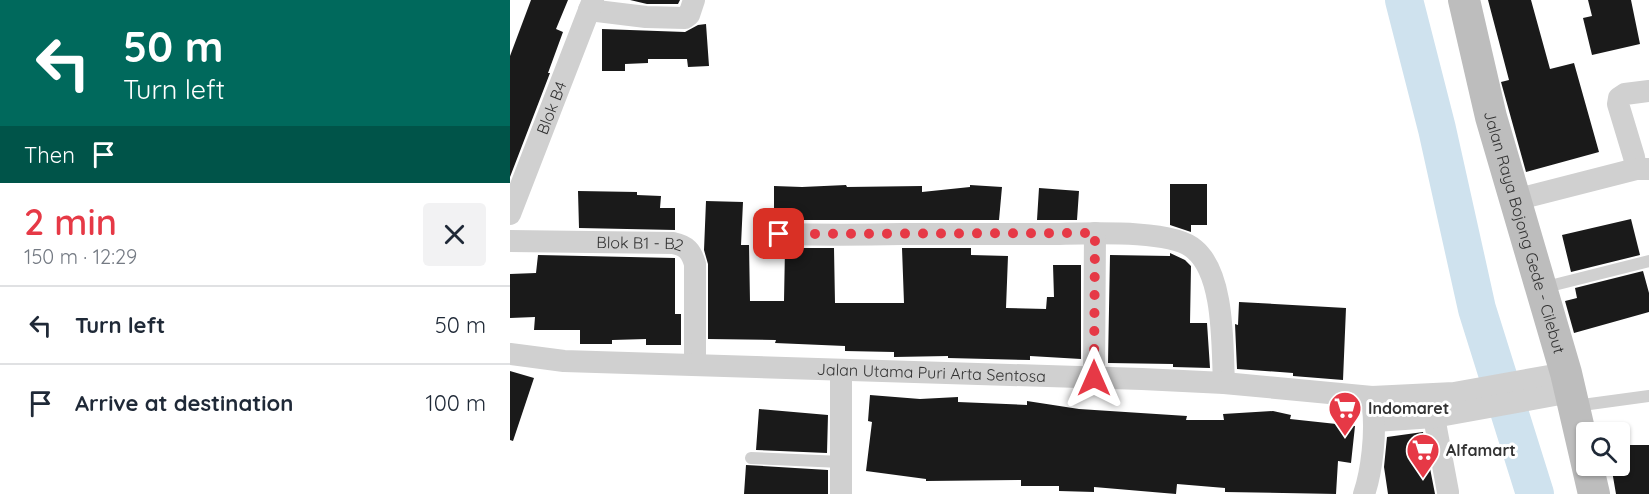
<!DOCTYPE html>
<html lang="en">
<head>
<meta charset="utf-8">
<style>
  :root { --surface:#fff; --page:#f2f2f3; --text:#1f2937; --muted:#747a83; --line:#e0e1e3; --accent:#e63946 }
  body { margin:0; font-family:Quicksand,sans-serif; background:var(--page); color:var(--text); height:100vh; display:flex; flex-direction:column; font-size:22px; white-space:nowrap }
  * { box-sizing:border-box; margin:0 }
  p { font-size:20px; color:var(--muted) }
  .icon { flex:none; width:33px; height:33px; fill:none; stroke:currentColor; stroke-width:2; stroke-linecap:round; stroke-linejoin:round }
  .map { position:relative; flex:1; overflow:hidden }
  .drawer { display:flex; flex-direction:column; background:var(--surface); width:510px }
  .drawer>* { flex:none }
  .hud { background:#00695c; color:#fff; overflow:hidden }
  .controls { position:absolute; left:1066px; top:422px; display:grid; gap:12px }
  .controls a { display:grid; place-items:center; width:54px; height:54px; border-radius:6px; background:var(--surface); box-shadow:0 2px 4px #0004; font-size:30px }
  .pin { position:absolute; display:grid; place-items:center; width:51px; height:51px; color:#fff; margin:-26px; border-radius:12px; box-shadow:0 3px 9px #0006 }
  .me { position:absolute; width:66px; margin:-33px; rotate:0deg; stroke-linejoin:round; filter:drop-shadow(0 0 4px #0008) }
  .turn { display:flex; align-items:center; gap:21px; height:126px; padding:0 24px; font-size:27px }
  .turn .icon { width:78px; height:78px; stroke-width:2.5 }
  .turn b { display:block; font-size:42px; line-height:51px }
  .then { display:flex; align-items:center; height:57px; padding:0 24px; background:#0003; gap:12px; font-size:22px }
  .round { display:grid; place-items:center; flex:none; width:63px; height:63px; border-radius:6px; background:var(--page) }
  .summary { display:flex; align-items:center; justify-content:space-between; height:102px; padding:0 24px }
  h1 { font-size:36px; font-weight:600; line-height:45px; color:var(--accent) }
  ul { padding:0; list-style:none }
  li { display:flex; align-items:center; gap:18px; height:78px; padding:0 24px; border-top:2px solid var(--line) }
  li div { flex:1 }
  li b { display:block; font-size:22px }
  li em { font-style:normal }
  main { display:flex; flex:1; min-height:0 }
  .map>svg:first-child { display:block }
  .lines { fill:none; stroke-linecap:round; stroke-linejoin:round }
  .river { stroke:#cfe2ee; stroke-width:38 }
  .building { fill:#1a1a1a }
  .service { stroke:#d0d0d0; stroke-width:12 }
  .minor { stroke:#d0d0d0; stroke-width:22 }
  .secondary { stroke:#bdbdbd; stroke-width:32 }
  .route { stroke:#e63946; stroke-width:10; stroke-dasharray:0 18 }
  .labels { text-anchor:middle; stroke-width:6; stroke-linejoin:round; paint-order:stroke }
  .street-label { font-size:16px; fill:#333; stroke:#fff }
  .poi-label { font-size:16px; font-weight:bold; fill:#333; stroke:#fff; text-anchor:start }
</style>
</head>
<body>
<main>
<section class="drawer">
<div class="hud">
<div class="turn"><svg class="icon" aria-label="left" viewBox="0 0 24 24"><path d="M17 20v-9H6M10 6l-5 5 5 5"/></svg><div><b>50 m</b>Turn left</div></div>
<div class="then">Then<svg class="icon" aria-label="arrive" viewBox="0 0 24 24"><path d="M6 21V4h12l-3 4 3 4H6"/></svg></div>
</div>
<div class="summary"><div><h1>2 min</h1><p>150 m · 12:29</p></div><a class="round"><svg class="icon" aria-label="close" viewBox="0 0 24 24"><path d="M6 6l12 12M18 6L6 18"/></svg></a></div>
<ul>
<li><svg class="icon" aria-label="left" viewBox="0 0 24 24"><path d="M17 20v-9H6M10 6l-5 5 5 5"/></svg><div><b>Turn left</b></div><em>50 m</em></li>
<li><svg class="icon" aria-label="arrive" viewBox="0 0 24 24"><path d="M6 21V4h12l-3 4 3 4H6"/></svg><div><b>Arrive at destination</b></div><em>100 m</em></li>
</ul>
</section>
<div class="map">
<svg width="1139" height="494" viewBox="0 0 1139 494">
  <rect width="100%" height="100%" fill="#fff"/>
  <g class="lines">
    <!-- river -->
    <path class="river" d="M894,0L927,129L967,309L1025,494"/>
  </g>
  <!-- building -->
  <path class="building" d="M21,0H58L46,29L53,32L38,73H40L0,177V56Z
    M120,0H170L168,4H137Z
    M978,0H1021L1040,69L1064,63L1089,152L1016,172L991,82L999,80Z
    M1078,0H1121L1130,44L1082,55L1073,18L1082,16Z
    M196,24L199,66L178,67L177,59H138V63L115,64V71H92V29L175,32L188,25Z
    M660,184H697V225H681V232L660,225Z
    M336,185L337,187L412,186V192L460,187V185L492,187L489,220H264V186L292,187Z
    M529,188L569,191L567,220H527Z
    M68,191L127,192V195L151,196L150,208H165V230L69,228Z
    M196,201L233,202L231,245H239L240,301H274L275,248H324L325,303H394L392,248H461V255L498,256L496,308L536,309L537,297H544L543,265H571V359L520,356V360L438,358V356L384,357V352L335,351V346L265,343L266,340L198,339V264L194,250Z
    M1121,219L1130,255L1061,272L1052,235Z
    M660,253L675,260L681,266L680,323H697L700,368L663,367V364L598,363L600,255L660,256Z
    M28,255L165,258V314H171V345H136V339L102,340V344H70V330H24L25,317L0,318V274L26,273Z
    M1133,271L1139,293V312L1064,333L1055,301L1067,298L1065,288Z
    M729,302L836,308L833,380L783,376V373L727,369L725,324L728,325Z
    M0,371L24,378L3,441L0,440Z
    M360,395L410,399L448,397V402L517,405V401L569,409L677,416L676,420H714L713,414L763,411L781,415L780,419L845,426L841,463L828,461L826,494L715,492V488L667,484L666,494L584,487V492L549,491V486H511V480L416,481V479L356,471L362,422L358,421Z
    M249,409L318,415L317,453L246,450Z
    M913,432L925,494H878L874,467L877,437Z
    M1110,445H1139V494H1106L1101,465H1110Z
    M236,465L318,470V494H234Z"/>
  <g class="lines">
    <!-- service -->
    <path class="service" d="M1032,288L1139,261
      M1065,406L1139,396
      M241,458L331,462"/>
    <!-- minor -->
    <g class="minor">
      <path d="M79,10L136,17L175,18L179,15L184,0"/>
      <path d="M1126,169L1124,157L1108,104L1109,98L1115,94L1139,91"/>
      <path d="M1005,200L1126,169H1139"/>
      <path id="s1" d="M0,214L83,0"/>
      <path d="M269,234C310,235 351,235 392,234C440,234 489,234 537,234C569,234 661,228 684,249C715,274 712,346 714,383"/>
      <path id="s2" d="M0,241L163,243C177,246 181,251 185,264V365"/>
      <path id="s3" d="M0,354L54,361L632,379L714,383L862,397L944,393L1056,373"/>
      <path d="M331,370V494"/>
      <path d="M584,378L585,233"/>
      <path d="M924,417L938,492"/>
      <path d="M865,421L924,417L1061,392"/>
      <path d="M854,494C862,471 866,432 863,408"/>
    </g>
    <!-- secondary -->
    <path class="secondary" id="s4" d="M954,0L981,117L1056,373L1084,494"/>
  </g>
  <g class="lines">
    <!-- route -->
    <path class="route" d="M269,234L585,233L584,378"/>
  </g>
  <!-- icons -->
  <defs>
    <symbol id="supermarket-pin" viewBox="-11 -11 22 30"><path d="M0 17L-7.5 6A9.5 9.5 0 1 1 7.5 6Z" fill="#e63946" stroke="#fff"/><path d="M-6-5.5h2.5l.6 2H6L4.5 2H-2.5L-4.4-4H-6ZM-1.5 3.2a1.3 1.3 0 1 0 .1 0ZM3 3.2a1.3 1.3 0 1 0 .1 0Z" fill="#fff"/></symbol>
  </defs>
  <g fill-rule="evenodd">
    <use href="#supermarket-pin" x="816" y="389" width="38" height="52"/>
    <use href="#supermarket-pin" x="894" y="431" width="38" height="52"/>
  </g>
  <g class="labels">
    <!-- street labels -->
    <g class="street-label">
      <text dy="6" stroke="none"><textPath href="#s1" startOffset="114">Blok B4</textPath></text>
      <text dy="6" stroke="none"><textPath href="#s4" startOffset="240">Jalan Raya Bojong Gede - Cilebut</textPath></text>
      <text dy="6" stroke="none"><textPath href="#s2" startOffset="130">Blok B1 - B2</textPath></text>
      <text dy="6" stroke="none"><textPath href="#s3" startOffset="422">Jalan Utama Puri Arta Sentosa</textPath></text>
    </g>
    <!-- poi labels -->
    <g class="poi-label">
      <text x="858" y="414">Indomaret</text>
      <text x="936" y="456">Alfamart</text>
    </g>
  </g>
</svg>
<div class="controls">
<a><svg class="icon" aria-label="search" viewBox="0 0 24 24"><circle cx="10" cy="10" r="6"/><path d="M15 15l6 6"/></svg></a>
</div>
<div class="pin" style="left:269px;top:234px;background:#d93025"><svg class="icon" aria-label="arrive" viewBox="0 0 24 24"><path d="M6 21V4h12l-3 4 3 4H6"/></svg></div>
<svg class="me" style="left:584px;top:378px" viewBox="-20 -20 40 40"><path d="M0-17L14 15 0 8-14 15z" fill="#e63946" stroke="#fff" stroke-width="4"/></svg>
</div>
</main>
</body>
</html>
